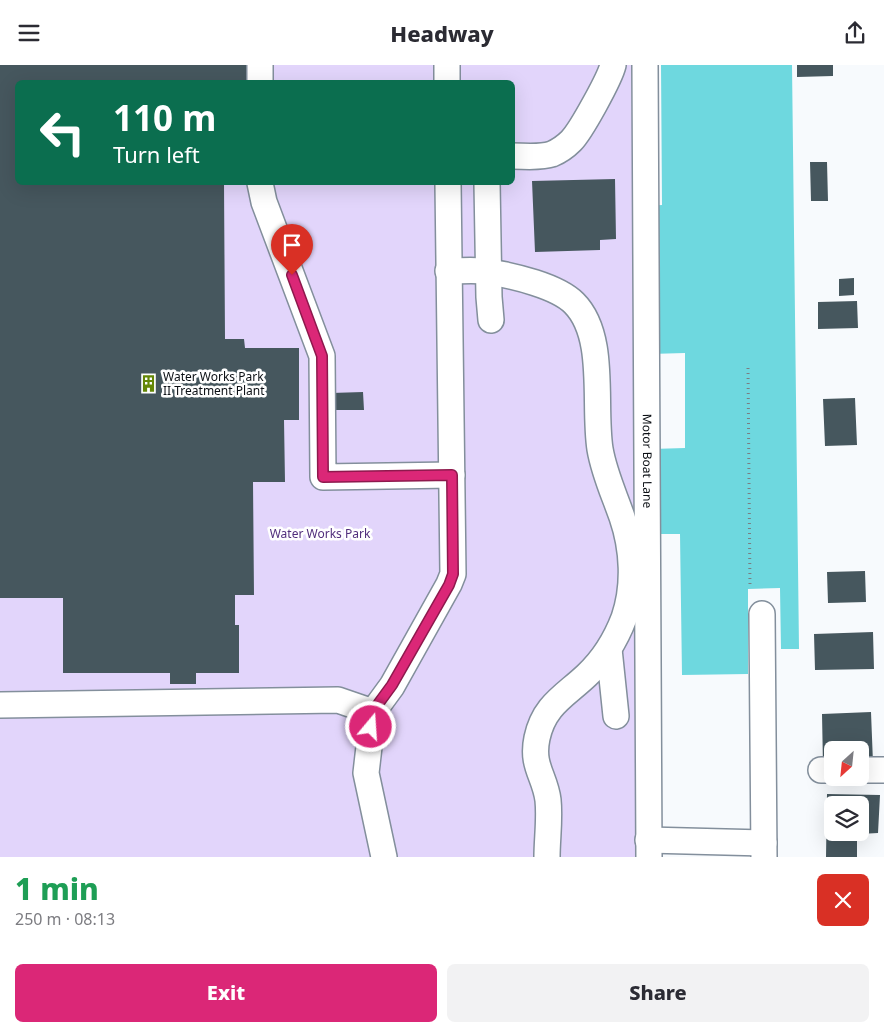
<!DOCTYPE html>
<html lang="en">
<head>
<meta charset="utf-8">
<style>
  :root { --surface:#fff; --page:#f2f2f3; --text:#2b2b33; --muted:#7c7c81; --accent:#db2777 }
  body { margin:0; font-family:"Noto Sans",sans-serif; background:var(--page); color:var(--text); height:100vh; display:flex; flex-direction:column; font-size:19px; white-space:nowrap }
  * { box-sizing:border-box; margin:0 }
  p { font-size:16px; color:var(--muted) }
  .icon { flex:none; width:28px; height:28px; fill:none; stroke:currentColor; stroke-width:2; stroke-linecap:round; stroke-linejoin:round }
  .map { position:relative; height:792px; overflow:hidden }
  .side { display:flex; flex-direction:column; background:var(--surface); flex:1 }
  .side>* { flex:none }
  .hud { position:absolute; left:15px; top:15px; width:500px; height:105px; border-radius:8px; box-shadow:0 5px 20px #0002; background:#0b6e4f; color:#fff; overflow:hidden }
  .needle { width:32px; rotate:207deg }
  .fabs { position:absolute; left:824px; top:676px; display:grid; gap:10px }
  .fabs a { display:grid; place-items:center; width:45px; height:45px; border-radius:8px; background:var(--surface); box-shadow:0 5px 20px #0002; font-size:25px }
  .pin { position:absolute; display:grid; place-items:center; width:42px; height:42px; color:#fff; margin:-51px -21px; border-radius:50% 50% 50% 0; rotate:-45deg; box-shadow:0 0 5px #0007 }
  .pin .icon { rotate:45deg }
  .me { position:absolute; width:55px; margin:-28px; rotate:18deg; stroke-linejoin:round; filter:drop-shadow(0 0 4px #0008) }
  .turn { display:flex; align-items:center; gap:18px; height:105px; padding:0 15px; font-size:22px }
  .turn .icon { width:65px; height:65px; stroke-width:2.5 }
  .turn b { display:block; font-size:35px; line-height:42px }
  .round { display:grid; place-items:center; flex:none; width:52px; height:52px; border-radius:8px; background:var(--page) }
  .headline { display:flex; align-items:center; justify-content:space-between; height:85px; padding:0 15px }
  h1 { font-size:30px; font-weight:800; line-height:38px; color:#1e9e55 }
  .cta { display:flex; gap:10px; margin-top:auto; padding:10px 15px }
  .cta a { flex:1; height:58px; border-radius:8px; background:var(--accent); color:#fff; font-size:20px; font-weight:800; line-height:58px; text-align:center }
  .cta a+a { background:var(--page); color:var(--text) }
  header { display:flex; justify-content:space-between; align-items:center; height:65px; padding:0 15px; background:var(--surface); font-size:22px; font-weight:800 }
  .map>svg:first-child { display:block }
  .green { fill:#e2d5fb; fill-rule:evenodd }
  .water { fill:#6ed8df }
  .building { fill:#46575e }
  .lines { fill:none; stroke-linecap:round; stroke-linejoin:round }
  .minor-casing { stroke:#838f9c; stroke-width:28 }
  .path { stroke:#7a7e82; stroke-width:3; stroke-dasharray:1 4; stroke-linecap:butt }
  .minor { stroke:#fff; stroke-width:25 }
  .route-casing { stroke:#8e194d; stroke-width:12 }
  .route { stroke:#db2777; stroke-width:9 }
  .labels { text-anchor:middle; stroke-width:5; stroke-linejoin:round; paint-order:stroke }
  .poi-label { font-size:12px; fill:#0b0f14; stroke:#fff; text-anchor:start }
  .street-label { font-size:12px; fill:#0b0f14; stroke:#fff }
  .park-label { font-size:12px; fill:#512e7c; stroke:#fff }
</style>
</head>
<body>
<header><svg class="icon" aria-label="menu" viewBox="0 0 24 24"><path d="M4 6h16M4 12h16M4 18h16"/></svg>Headway<svg class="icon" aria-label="share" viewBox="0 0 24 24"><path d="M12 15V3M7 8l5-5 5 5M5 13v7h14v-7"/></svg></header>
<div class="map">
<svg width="884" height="792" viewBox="0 0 884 792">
  <rect width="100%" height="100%" fill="#f7fafd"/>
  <!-- green -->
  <path class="green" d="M0,0H631L644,792H0ZM18,18H512V118H18Z"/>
  <!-- water -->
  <path class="water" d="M661,0H792L799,584H781L780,523L748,524V609L682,610L680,469H654L652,384L685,383V288L650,289L647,141L662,140Z"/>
  <!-- building -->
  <path class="building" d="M0,0H248V18H18V118H224L225,274H244L245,283H299V355H284L285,417H253L254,530H235V560H239V608H196V619H170V608H63V533H0Z
    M797,0H833V11L797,12Z
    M810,97H827L828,136H811Z
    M615,114L616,174L600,175V185L535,187L532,116Z
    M854,213V230L839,231V214Z
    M857,236L858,263L818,264V237Z
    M363,327L364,345H332L331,328Z
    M855,333L857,380L825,381L823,334Z
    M865,506L866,537L828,538L827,507Z
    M873,567L874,604L815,605L814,569Z
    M871,647L873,698L860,699V685H832V699L823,700L822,649Z
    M827,729L880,730L878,768L860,769V740H832V768H857V792H826Z"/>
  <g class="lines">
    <defs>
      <g id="minor">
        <path d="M260,0V18"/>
        <path d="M447,0V18"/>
        <path id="s1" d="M645,0L649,792"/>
        <path d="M512,91C525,91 540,93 552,89C559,86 566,81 571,76C581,66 610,13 613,0"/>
        <path d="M260,118L264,137L322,291L323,412L452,410"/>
        <path d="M487,118L489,232L491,255"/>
        <path d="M448,206C462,206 477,204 490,207C514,211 557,221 574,238C607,271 593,339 600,384C604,408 614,429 622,452C633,484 635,521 624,553C616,574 604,594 587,610C565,631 544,640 537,673C531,701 545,711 548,735C550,754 547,774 547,792"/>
        <path d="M762,549L764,792"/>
        <path d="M609,584L616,651"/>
        <path d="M0,640L338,635L373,647"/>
        <path d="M821,705H832"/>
        <path d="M860,705H884"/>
        <path d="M648,775L764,778"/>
        <path d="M384,792L366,708L373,647L392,621L449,519L453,509L448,118"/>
      </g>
    </defs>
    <!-- minor casing -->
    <use href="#minor" class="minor-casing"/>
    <!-- path -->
    <path class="path" d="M748,303L750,523"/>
    <!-- minor -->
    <use href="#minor" class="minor"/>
  </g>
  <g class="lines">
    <defs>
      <path id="route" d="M292,210L322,291L323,412L452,410L453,509L449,520L392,620L373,646L371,662"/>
    </defs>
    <!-- route casing -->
    <use href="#route" class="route-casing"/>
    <!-- route -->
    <use href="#route" class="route"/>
  </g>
  <!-- icons -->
  <defs>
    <symbol id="building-bare" viewBox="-9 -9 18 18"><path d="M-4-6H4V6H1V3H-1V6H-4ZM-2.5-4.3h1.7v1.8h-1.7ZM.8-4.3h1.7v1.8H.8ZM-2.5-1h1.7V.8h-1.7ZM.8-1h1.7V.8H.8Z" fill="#638606" stroke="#fff" stroke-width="2.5" paint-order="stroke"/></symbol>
  </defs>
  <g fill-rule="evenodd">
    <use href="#building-bare" x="136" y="306" width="25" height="25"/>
  </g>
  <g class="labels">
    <!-- poi labels -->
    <g class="poi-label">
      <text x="163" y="316">Water Works Park<tspan x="163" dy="14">II Treatment Plant</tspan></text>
    </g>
    <!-- street labels -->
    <g class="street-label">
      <text dy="4" stroke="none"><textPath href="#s1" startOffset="396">Motor Boat Lane</textPath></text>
    </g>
    <!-- park labels -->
    <g class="park-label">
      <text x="320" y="473">Water Works Park</text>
    </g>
  </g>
</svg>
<div class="fabs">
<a><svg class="needle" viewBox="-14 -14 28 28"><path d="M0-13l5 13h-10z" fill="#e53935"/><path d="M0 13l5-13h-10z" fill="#7c7c81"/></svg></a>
<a><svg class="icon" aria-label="layers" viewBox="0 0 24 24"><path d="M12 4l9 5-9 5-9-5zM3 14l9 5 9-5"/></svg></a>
</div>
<div class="pin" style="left:292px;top:210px;background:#d93025"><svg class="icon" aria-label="arrive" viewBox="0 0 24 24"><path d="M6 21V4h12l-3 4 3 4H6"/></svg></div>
<svg class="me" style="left:371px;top:662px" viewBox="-20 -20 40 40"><circle r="17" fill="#db2777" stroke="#fff" stroke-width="3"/><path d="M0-11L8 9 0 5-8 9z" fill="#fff"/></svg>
<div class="hud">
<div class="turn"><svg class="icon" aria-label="left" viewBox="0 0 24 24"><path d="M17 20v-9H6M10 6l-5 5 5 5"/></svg><div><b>110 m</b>Turn left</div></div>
</div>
</div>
<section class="side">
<div class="headline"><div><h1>1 min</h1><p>250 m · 08:13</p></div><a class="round" style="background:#d93025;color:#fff"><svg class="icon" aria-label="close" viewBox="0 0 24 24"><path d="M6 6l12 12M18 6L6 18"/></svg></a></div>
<div class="cta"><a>Exit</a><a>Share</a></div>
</section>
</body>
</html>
